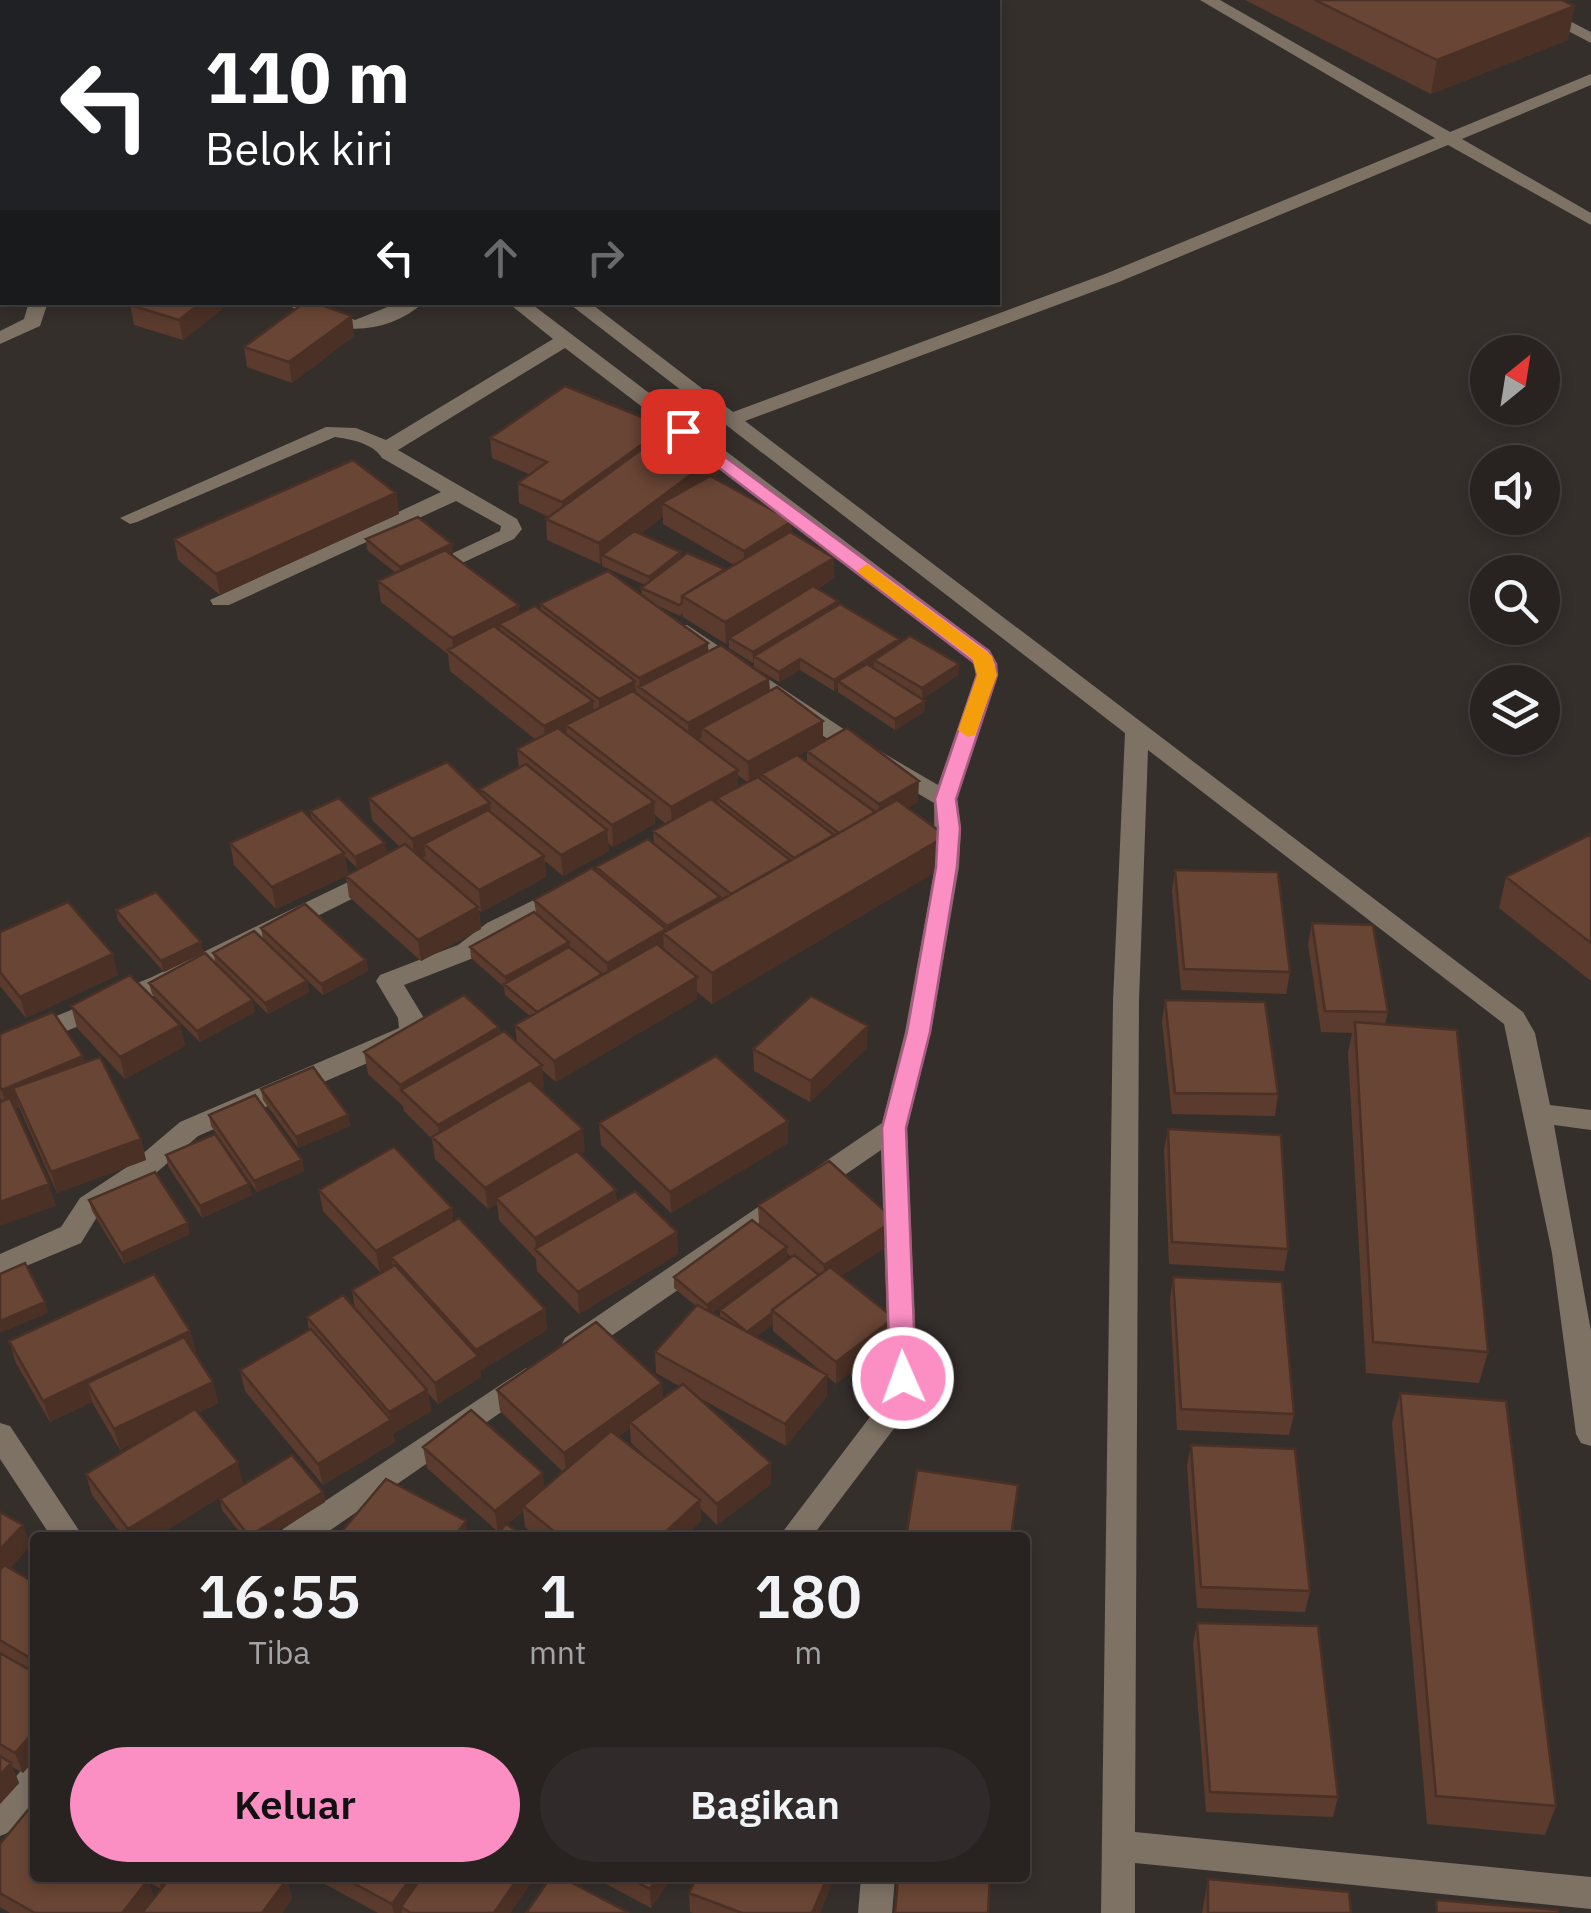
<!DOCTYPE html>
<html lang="id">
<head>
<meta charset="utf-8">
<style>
  :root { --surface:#282321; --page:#302b2a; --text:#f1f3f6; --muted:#a5a4a5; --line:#44403f; --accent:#fb8fc4 }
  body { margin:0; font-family:"IBM Plex Sans",sans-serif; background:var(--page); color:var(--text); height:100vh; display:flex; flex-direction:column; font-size:38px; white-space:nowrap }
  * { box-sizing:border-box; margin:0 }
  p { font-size:32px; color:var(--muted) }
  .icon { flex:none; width:55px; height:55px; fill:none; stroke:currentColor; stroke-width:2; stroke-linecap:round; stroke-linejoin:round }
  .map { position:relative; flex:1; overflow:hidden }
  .details { position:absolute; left:30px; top:1532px; width:1000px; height:350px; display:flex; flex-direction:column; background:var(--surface); border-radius:10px; box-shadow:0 5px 15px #0003,0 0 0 2px var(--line) }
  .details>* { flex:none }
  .top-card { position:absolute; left:0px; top:0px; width:1000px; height:305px; box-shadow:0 5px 15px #0003,0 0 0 2px var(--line); background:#202124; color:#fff; overflow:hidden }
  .needle { width:65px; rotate:30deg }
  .tools { position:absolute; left:1470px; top:335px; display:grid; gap:20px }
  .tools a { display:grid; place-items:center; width:90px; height:90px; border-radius:50%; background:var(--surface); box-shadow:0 5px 15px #0003,0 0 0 2px var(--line); font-size:50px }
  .pin { position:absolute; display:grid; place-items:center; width:85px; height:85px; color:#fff; margin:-42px; border-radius:20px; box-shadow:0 5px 15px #0006 }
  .me { position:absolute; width:110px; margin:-55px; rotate:358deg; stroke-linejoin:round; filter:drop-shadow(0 0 8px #0008) }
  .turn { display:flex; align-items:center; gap:35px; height:210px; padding:0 40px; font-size:45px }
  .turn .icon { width:130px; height:130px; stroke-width:2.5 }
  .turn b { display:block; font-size:70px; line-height:85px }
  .lanes { display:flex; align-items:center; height:95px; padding:0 40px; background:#0003; justify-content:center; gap:50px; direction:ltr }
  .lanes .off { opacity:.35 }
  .eta { display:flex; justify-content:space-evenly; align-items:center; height:170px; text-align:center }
  .eta b { font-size:60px; font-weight:600; line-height:70px }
  .action { display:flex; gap:20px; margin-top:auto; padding:20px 40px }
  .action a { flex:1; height:115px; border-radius:60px; background:var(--accent); color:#111; font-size:40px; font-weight:600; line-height:115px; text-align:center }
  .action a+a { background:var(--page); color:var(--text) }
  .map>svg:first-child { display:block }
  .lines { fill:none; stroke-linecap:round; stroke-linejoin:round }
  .minor { fill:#7d7264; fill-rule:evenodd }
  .wall { fill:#5a3b2e; fill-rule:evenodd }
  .shaded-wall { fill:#4a3025 }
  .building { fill:#694535; stroke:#4a3025; stroke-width:2.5 }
  .route { fill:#fb8fc4; stroke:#a35d7f; stroke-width:2.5 }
  .slow { fill:#f59e0b }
</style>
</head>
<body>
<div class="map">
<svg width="1591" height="1913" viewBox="0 0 1591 1913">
  <rect width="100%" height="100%" fill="#352f2c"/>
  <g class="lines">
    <!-- minor -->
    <path class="minor" d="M134,0H152L153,2H136Z
      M185,0H204L205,2H187Z
      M1200,0H1220L1450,132L1591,74V85L1462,139L1591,213V225L1448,145L1119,282L745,421L1523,1012L1535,1033L1550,1105L1591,1110V1130L1554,1125L1591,1331V1446L1581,1443L1576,1434L1552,1253L1504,1024L1148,750L1139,1001L1135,1832L1591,1877V1909L1135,1863V1913H1101L1113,1001L1125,733L567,302H589L733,412L1105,274L1435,138Z
      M1509,0H1529L1591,32V43Z
      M29,302H48L40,326L0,344V331L24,319Z
      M286,302H311L355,320L400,302H424C385,338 325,337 286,302Z
      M507,302H529L990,651L998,675L957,799L961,829L959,867L931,1032L907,1128L917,1378L902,1418L811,1538H778L879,1405L889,1378L881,1150L585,1354L575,1357L565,1354L561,1346L565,1338L882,1123L905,1032L935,867L934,803L838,746L668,630L671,625H687L854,736L938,785L976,675L972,659L565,348L398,450L517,519L522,529L514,539L434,576L426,577L415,571L500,531L501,526L456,501L229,605H213L210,600L441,492L382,458C374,444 351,439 335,437L137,522L130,524L120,518L326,427L356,428L386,440L553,339Z
      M377,868L389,876L386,882L170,989L0,1058V1039L152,977Z
      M562,886L574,894L571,900L505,935L476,957L404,985L424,1018L421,1040L198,1136L147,1181L100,1212L81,1243L0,1277V1254L61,1227L80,1198L127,1167L180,1122L399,1028L398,1018L376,981L380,975L458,945L487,923Z
      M526,1368L536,1372L541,1380L536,1388L319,1538H279L283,1529Z
      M0,1423L10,1426L84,1538H52L0,1459Z
      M35,1764C35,1795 33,1824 0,1836V1796L23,1768Z
      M861,1878H895L892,1913H858Z"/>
  </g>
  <!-- wall -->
  <path class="wall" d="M1245,0H1562L1568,40L1431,94Z
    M0,47L2,49V228L0,230V120H1L0,118Z
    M231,302L183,340L134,325L130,305Z
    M354,336L292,383L247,367L244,347Z
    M666,427V432L720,453V473L714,478L792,521V534L834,558V578L817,589L838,605L899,639L898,644L959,664L958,675L922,699L925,701L924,712L895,730L838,692V688L834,691L800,670L779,682L754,667V662L753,663L729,648V642L726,644L683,617L682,613L680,616L654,604L708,643V651L769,679L770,691L823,742L918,802L908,808L946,836L944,867L712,1004L697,992V999L556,1082L542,1070L544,1087L540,1089L585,1151L580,1154L617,1201L677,1232L678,1254L579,1314L537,1271L536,1259L499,1220L497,1204L488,1209L435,1159L432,1139L404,1111L403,1106L368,1074L364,1052L499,1027L500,1034L517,1042L515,1025L530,1016L505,995L504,987L471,958L470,947L536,913L534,900L597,872L596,867L654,844L653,831L666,824L655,815V824L613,847L608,843L609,851L563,876L545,861L546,877L481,912L479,910L481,929L421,961L349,897L346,876L276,909L234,865L230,843L312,820L310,811L387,854L400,847L372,820L369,798L481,794L480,789L519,768L517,749L536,740L450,671L448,654L381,602L378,581L396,573L367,550L366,539L452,544V555L519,614L541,610L540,604L642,595L641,588L645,585L602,566V562L600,564L547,540L546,519L549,517L519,503L518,483L529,474L492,458L490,438ZM663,517V524L734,565L725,570L681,557L640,534ZM807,751V762L798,756ZM738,775L747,782L738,787ZM384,855L348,875L345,856L357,868Z
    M396,493L399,514L220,595L178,560L174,539Z
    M1591,834V981L1499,908L1506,877Z
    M1175,870L1290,972L1286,994L1181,990L1172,891Z
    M116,910L201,942L203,953L164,972L118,921Z
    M1312,923L1388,1012L1385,1024L1488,1352L1479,1383L1366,1373L1348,1053L1352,1033L1321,1032L1308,944Z
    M261,928L366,960L368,971L323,995L263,939Z
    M0,932L118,975L26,1018L0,986Z
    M213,953L307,981L309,992L268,1014L216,964Z
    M149,983L255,1012L200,1042L152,994Z
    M1165,1000L1278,1094L1275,1116L1172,1114L1162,1022Z
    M71,1006L180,1025L185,1046L125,1079L77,1028Z
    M0,1034L85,1063L141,1139L146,1160L57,1193L19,1107L15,1109L56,1206L0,1098Z
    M867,1048L810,1102L754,1071L753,1049Z
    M261,1089L348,1115L350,1126L298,1148L263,1100Z
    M209,1115L302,1160L304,1171L257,1192L211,1126Z
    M788,1121V1143L671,1213L601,1145L599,1123Z
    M1168,1129L1288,1249L1284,1271L1169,1264L1164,1150Z
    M166,1155L252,1195L202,1218L168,1166Z
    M319,1190L452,1208L453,1221L545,1309L547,1330L480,1371L481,1377L438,1404L428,1393L431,1411L393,1434L395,1442L323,1485L245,1391L240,1370L309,1330L307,1317L355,1309L352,1290L393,1266L380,1272L323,1211Z
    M89,1200L190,1234L124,1264L92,1211Z
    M758,1205L894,1242L841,1276L894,1318L893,1339L836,1384L827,1376V1396L786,1446L696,1396L771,1463V1484L717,1525L700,1508L701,1521L683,1538H538L525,1527L523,1511L498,1532L427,1468L423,1447L545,1487L563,1472L500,1411L497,1390L662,1383L663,1398L679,1386L656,1373L655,1352L696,1306L674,1288V1277L759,1225ZM787,1253L791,1257L720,1310V1317L712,1313L787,1258ZM773,1324V1331L823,1373L756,1337ZM630,1428L631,1443L654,1464L618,1437Z
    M1173,1277L1294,1414L1289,1435L1177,1430L1170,1299Z
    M190,1331L196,1352L194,1353L213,1382L218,1403L198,1413L243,1483L154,1538H124L92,1495L86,1474L145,1438L120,1450L92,1402L50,1422L16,1363L9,1341Z
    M1400,1393L1556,1806L1545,1835L1427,1824L1392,1423Z
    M1191,1445L1310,1591L1305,1612L1197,1608L1187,1466Z
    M323,1492L325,1502L267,1538H244L222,1510L220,1499Z
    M0,1512L23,1525L30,1546L10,1568L35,1583V1759L23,1773L12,1767L19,1783L0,1804Z
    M1197,1623L1338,1797L1333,1817L1206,1812L1193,1643Z
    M0,1844L35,1878H285L287,1879L292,1899L282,1913H10L0,1907ZM149,1882L161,1889L154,1898Z
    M314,1878H534L510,1913H378Z
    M595,1878H671L651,1908Z
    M696,1878H834L820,1913H693L690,1912L689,1893Z
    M1208,1879L1351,1913H1202Z"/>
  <!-- shaded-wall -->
  <path class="shaded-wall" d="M96,0H140L141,2H86Z
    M1575,6L1568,40L1431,94L1437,60Z
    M202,302H231L183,340L179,320Z
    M352,316L354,336L292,383L289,362Z
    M666,427L667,448L563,523L562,502Z
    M720,453V473L672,509L662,503L663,517L608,558L602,555V562L600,564L599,543Z
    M396,493L399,514L220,595L216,574Z
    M792,521V542L744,571V551Z
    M452,544L453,554L401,578L400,567Z
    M681,552L682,563L649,587V577Z
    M834,558V578L732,640L729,638V642L726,644L725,622Z
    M838,601V612L754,656V662L753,663V652Z
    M519,605L521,626L499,624L500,636L454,654L452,638Z
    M899,639L898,650L874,660V666L844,685L838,681V688L834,691V680Z
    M708,643L709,664L640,687L639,678Z
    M800,659V670L779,682V672Z
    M959,664L958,675L922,699V688Z
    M769,679L770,701L702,728V737L689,745L688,723Z
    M635,681L636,702L600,721L599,699Z
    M593,701L594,722L566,725L567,736L546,747L544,726Z
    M925,701L924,712L895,730V719Z
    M823,721V742L763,776L761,774V777L749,783L748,762Z
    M738,770V791L717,798L718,803L672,829L671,807Z
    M919,781L918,802L878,825L879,804Z
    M654,802L655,824L613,847L612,825Z
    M490,803L492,824L424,844L426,856L415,861L412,839Z
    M607,830L609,851L563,876L561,855Z
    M946,836L944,867L712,1004V973Z
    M385,843L387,854L357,868L355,857Z
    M344,853L348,875L276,909L272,887Z
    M544,856L546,877L481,912L479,890Z
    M720,897V919L668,937L667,926Z
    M478,907L481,929L421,961L418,940Z
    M666,929L667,936L663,933L664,953L609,985L607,963Z
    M201,942L203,953L164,972L161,961Z
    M569,942L570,953L506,985L505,977Z
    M113,954L118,975L26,1018L20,997Z
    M366,960L368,971L323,995L321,984Z
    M697,977V999L556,1082L554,1061Z
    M307,981L309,992L268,1014L265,1003Z
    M253,1000L255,1012L200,1042L197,1031Z
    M180,1025L185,1046L125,1079L120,1057Z
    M868,1026L867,1048L810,1102L811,1081Z
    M499,1027L501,1048L401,1090L403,1106L400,1085Z
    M83,1056L88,1078L13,1088L19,1107L8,1112L2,1090Z
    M542,1065L544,1087L441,1147L438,1125Z
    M348,1115L350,1126L298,1148L296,1137Z
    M788,1121V1143L671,1213L670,1192Z
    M583,1129L585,1151L500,1202L496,1198L497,1204L488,1209L485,1188Z
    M141,1139L146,1160L57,1193L51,1172Z
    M302,1160L304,1171L257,1192L254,1181Z
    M49,1184L56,1206L0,1226V1202Z
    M249,1184L252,1195L202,1218L200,1206Z
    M616,1190L618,1212L536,1250L535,1238Z
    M452,1208L454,1229L391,1257L393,1265L380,1272L376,1251Z
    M895,1220L894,1242L824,1287V1265Z
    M188,1223L190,1234L124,1264L121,1253Z
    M677,1232L678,1254L579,1314L578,1292Z
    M787,1247V1258L708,1316L707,1305Z
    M45,1302L48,1313L0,1333V1321Z
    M545,1309L547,1330L480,1371L481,1377L438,1404L435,1383L477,1356L476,1350Z
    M772,1313L773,1324L747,1344V1333Z
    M894,1318L893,1339L836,1384V1362Z
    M190,1331L196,1352L97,1400L87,1383L92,1402L50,1422L43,1401Z
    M827,1375V1396L786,1446L785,1424Z
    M213,1382L218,1403L120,1450L114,1429Z
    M662,1383L664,1404L630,1422V1428L566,1474L564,1453Z
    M427,1390L431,1411L393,1434L395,1442L323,1485L318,1464L391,1420L389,1412Z
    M238,1462L243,1483L154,1538H130L128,1529Z
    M771,1463V1484L717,1525V1504Z
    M543,1473L545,1494L523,1506V1511L498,1532L495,1511Z
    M323,1492L325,1502L267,1538H249V1536Z
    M700,1500L701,1521L683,1538H659Z
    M466,1521L468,1538H453Z
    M23,1525L30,1546L0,1578V1549Z
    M35,1730V1759L23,1773L15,1753Z
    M11,1763L19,1783L0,1804V1775Z
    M158,1878H172L162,1890Z
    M411,1878H429L401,1907L402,1913H394L392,1904Z
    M518,1878H534L510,1913H494Z
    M657,1878H671L651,1908L650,1889Z
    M827,1878H834L820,1913H812Z
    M287,1879L292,1899L282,1913H262Z
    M148,1880L155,1899L144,1913H122Z"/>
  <!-- building -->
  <path class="building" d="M0,0H30L24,2H25H2V35L0,32Z
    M40,0H96L86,2H43Z
    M1315,0H1562L1575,6L1437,60Z
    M0,47L2,49V87L0,88Z
    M2,91V113L0,111V92Z
    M2,119V168L0,166V120Z
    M0,181L2,183V218L0,219Z
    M133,302H202L179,320L130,305Z
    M305,302H313L352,316L289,362L244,347Z
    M565,386L666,427L562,502L518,483L547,462L490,438Z
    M667,431L720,453L599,543L546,519Z
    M353,460L396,493L216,574L174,539Z
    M710,476L792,521L744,551L662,503Z
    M418,517L452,544L400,567L366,539Z
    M634,531L681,552L649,577L602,555Z
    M790,532L834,558L725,622L682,596Z
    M445,550L519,605L452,638L378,581Z
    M687,553L725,569L682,596V603L679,605L641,588Z
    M608,571L708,643L639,678L540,604Z
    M813,586L838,601L753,652L729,638Z
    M840,604L899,639L834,680L800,659L779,672L754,656Z
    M535,606L635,681L599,699L499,624Z
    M494,626L593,701L544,726L448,650Z
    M910,636L959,664L922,688L874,660Z
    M721,645L769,679L688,723L639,687Z
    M867,664L925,701L895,719L838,681Z
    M777,687L823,721L748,762L702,728Z
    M633,691L738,770L671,807L566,725Z
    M558,728L654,802L612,825L517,749Z
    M847,728L919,781L879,804L807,751Z
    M797,755L875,812L839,833L761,774Z
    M447,762L490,803L412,839L369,798Z
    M526,764L607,830L561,855L480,789Z
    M758,777L834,835L794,858L717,798Z
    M339,798L385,843L355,857L310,811Z
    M711,799L790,860L731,894L653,831Z
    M897,800L946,836L712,973L663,933Z
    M302,810L344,853L272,887L230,843Z
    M488,810L544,856L479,890L424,844Z
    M1591,834V943L1506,877Z
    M648,839L720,897L667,926L596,867Z
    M405,844L478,907L418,940L346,876Z
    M592,868L666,929L607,963L534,900Z
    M1175,870L1278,872L1290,972L1184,969Z
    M156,892L201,942L161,961L116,910Z
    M68,902L113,954L20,997L0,972V932Z
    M305,904L366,960L321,984L261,928Z
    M534,912L569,942L505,977L470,947Z
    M1312,923L1373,925L1388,1012L1325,1011Z
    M254,931L307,981L265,1003L213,953Z
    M657,944L697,977L554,1061L515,1025Z
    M569,947L602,974L537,1012L504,984Z
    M205,953L253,1000L197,1031L149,983Z
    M130,975L180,1025L120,1057L71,1006Z
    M464,995L499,1027L400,1085L364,1052Z
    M811,996L868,1026L811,1081L753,1049Z
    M1165,1000L1265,1002L1278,1094L1175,1093Z
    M53,1012L83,1056L2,1090L0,1087V1034Z
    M1355,1022L1457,1030L1488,1352L1373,1342Z
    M504,1031L542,1065L438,1125L401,1090Z
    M716,1056L788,1121L670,1192L599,1123Z
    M100,1057L141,1139L51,1172L13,1088Z
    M313,1067L348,1115L296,1137L261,1089Z
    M530,1080L583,1129L485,1188L432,1137Z
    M255,1095L302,1160L254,1181L209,1115Z
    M10,1098L49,1184L0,1202V1102Z
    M1168,1129L1281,1135L1288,1249L1172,1242Z
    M215,1134L249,1184L200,1206L166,1155Z
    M394,1147L452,1208L376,1251L319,1190Z
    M577,1151L616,1190L535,1238L496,1198Z
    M829,1161L895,1220L824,1265L758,1205Z
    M155,1172L188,1223L121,1253L89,1200Z
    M635,1191L677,1232L578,1292L535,1249Z
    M459,1218L545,1309L476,1350L391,1257Z
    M752,1220L787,1247L707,1305L674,1277Z
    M794,1255L819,1275L772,1310V1313L747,1332L720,1310Z
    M25,1263L45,1302L0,1321V1274Z
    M395,1265L478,1356L435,1383L352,1290Z
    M830,1267L894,1318L836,1362L772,1310Z
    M154,1274L190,1331L43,1401L9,1341Z
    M1173,1277L1282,1282L1294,1414L1181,1409Z
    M343,1295L427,1390L389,1412L307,1317Z
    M697,1305L827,1375L785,1424L655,1352Z
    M596,1322L662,1383L564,1453L497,1390Z
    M311,1329L391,1420L318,1464L240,1370Z
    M184,1337L213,1382L114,1429L87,1383Z
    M683,1384L771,1463L717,1504L630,1422Z
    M1400,1393L1506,1401L1556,1806L1436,1796Z
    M195,1409L238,1462L128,1529L86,1474Z
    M471,1410L543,1473L495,1511L423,1447Z
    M611,1431L700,1500L659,1538H562L523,1506Z
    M1191,1445L1295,1449L1310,1591L1201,1587Z
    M292,1455L323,1492L249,1536L220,1499Z
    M917,1470L1018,1485L1011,1538H906Z
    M386,1479L466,1521L453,1538L337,1537Z
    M0,1512L23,1525L0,1549Z
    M506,1524L528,1538H494Z
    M4,1565L35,1583V1661L0,1640V1570Z
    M1197,1623L1318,1626L1338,1797L1210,1792Z
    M0,1653L35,1673V1730L15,1753L0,1744Z
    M0,1756L11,1763L0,1775Z
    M28,1810L35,1813V1878H144L148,1880L122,1913H35L0,1893V1844Z
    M170,1878H285L287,1879L262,1913H142Z
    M344,1878H411L392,1904Z
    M421,1878H518L494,1913H411L401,1907Z
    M550,1878H563L629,1913H526Z
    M629,1878H657L650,1889Z
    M696,1878H827L812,1913H742L689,1893Z
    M898,1878H990L988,1913H895Z
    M1208,1879L1349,1892L1351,1913H1208Z
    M1436,1900L1558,1910V1913H1437Z"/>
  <!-- route -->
  <path class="route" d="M683,426L989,651L996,664L997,675L956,799L960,828L957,867L930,1032L906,1128L916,1378L913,1385L903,1388L894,1385L890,1378L882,1128L907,1032L936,867L938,828L935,799L977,675L976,664L676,435V427Z"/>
  <!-- slow -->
  <path class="slow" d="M867,564L992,656L997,675L975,735L968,737L958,730L977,675L972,658L860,574L858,570Z"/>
</svg>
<div class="tools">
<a><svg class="needle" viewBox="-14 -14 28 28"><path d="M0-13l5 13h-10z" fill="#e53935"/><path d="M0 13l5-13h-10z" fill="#a5a4a5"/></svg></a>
<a><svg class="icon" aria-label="sound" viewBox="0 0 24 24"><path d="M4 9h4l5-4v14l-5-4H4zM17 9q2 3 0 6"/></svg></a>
<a><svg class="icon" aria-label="search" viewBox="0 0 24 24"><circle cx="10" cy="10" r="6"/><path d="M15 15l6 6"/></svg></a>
<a><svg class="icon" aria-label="layers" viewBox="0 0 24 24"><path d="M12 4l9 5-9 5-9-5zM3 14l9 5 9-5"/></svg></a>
</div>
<div class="pin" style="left:683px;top:431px;background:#d93025"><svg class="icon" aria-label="arrive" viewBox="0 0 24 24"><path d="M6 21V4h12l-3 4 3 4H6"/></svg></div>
<svg class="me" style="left:903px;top:1378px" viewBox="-20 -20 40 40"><circle r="17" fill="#fb8fc4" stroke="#fff" stroke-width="3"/><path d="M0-11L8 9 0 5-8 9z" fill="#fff"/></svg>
<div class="top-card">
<div class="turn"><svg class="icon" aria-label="left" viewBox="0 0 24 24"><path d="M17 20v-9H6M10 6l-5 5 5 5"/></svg><div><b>110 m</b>Belok kiri</div></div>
<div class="lanes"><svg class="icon" aria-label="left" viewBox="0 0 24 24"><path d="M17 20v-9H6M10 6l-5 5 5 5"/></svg><svg class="icon off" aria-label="ahead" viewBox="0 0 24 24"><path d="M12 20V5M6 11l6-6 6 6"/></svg><svg class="icon off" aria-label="right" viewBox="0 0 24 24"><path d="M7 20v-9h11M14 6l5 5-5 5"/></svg></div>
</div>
<section class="details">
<div class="eta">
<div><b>16:55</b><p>Tiba</p></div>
<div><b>1</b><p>mnt</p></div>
<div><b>180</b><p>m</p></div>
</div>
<div class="action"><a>Keluar</a><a>Bagikan</a></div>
</section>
</div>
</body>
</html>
